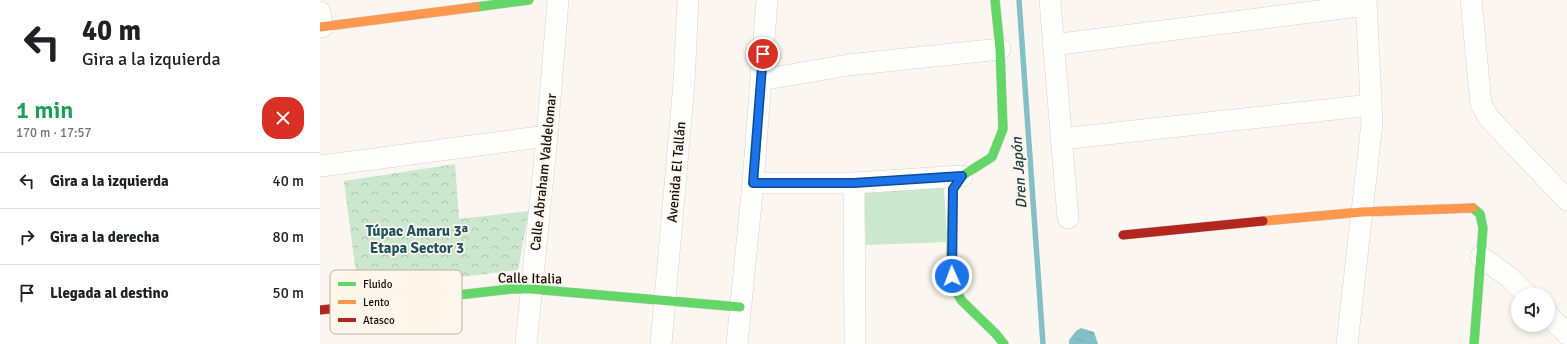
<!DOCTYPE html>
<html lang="es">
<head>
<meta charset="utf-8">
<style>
  :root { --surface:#fff; --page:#f6f6f6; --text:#202124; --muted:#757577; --line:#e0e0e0 }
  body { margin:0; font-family:Signika,sans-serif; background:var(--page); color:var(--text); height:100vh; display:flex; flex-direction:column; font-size:15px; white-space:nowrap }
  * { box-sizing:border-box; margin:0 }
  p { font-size:13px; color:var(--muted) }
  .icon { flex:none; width:22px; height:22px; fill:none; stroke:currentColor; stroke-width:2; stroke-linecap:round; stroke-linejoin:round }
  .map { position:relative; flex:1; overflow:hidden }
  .panel { display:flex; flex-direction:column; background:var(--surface); width:320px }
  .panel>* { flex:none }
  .guide { background:#fff; color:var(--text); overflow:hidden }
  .controls { position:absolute; left:1191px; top:288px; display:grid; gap:8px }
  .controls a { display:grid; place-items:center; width:44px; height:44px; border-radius:50%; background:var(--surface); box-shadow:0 2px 6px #0003; font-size:20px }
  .pin { position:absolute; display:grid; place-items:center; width:34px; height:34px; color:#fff; margin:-17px; border:2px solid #fff; border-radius:50%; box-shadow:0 1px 4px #0007 }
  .me { position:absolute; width:44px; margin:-22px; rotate:358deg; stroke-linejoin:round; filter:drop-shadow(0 0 3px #0008) }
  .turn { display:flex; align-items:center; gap:14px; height:84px; padding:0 16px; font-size:18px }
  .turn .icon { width:52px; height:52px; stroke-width:2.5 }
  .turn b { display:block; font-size:28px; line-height:34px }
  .round { display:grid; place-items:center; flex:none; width:42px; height:42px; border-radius:16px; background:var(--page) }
  .head { display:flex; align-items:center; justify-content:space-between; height:68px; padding:0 16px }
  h1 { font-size:24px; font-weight:600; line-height:30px; color:#1e9e55 }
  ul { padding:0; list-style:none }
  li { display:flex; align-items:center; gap:12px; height:56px; padding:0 16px; border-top:1px solid var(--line) }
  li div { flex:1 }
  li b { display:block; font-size:15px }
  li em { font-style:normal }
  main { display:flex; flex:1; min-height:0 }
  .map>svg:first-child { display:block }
  .grass { fill:#cbe7cd }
  .forest { fill:url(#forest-crowns) }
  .water { fill:url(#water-ripples) }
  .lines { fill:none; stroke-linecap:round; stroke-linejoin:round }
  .stream { stroke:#85bfc6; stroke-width:5.5 }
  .street-casing { stroke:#d5d1cc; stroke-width:22 }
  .fast-casing { stroke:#d5d1cc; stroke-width:10 }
  .slow-casing { stroke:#d5d1cc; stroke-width:10 }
  .jam-casing { stroke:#d5d1cc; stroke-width:10 }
  .street { stroke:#fefefd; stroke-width:21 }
  .fast { stroke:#63d668; stroke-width:9 }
  .slow { stroke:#ff974d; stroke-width:9 }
  .jam { stroke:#b3261e; stroke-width:9 }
  .route-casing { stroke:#114b97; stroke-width:10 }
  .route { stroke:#1a73e8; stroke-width:7 }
  .labels { text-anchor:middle; stroke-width:3.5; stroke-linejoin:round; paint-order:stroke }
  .street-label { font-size:14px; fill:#120e0a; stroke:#fff6ec }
  .water-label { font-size:15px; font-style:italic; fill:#163e44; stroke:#fff6ec }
  .neighbourhood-label { font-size:15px; font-weight:bold; fill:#1e5362; stroke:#fff6ec }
  .key { fill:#fff6ec; stroke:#b8b0a8; stroke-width:1 }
  .key-label { font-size:11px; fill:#120e0a }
</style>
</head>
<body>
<main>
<section class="panel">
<div class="guide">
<div class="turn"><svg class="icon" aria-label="left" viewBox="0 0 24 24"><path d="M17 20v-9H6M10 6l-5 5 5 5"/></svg><div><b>40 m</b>Gira a la izquierda</div></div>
</div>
<div class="head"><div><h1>1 min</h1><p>170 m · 17:57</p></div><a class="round" style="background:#d93025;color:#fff"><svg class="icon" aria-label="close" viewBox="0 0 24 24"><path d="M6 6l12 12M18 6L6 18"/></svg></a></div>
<ul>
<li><svg class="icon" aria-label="left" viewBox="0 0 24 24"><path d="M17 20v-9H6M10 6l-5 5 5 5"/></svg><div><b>Gira a la izquierda</b></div><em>40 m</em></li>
<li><svg class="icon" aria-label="right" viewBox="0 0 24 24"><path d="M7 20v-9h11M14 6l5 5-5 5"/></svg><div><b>Gira a la derecha</b></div><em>80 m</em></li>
<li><svg class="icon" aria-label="arrive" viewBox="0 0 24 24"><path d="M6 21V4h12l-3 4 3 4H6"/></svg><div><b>Llegada al destino</b></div><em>50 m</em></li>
</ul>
</section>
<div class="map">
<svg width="1247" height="344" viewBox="0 0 1247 344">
  <defs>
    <pattern id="forest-crowns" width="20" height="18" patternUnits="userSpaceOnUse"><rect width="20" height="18" fill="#cbe7cd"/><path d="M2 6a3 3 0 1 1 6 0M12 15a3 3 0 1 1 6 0" fill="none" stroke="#adc5af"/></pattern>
    <pattern id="water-ripples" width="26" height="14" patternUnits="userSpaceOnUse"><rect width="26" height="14" fill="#85bfc6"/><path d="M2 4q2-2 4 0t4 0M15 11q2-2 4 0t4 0" fill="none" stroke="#72a3a9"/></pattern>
  </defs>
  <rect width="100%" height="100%" fill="#fbf6f0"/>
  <!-- grass -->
  <path class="grass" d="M624,187L627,242L546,245L544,190Z"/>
  <!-- forest -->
  <path class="forest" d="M135,164L139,219L209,211L198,270L38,289L24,181Z"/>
  <!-- water -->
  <path class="water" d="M761,328L774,332L778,344H749V340L756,331Z"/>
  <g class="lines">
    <!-- stream -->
    <path class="stream" d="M699,0L723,344"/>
    <defs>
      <path id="street" d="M730,0L748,218
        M1151,0L1161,104L1168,117L1247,200
        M0,12L2,27
        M733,45L1046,5
        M441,80L528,65L680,49
        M741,139L1051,105
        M0,166L227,136
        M433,183H534L642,176
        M534,183L535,344
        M1161,257L1189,277L1207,295
        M1228,315L1247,334
        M206,344L227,136L238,0
        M341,344L364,83L368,0
        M417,344L433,183L447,0
        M1027,344L1052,123L1046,0"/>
      <path id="fast" d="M675,0L680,49L683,129L672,157L642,176L633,189L631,256L632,276L635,290L642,301L676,334L684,344
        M156,7L209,0
        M1153,208L1160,214L1163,228L1154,344
        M129,296L191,289H211L420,307"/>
      <path id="slow" d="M0,27L156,7
        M943,221L1042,212L1153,208"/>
      <path id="jam" d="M803,235L943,221
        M0,310L129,296"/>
    </defs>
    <!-- street casing -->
    <use href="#street" class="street-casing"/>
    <!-- fast casing -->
    <use href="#fast" class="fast-casing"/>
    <!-- slow casing -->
    <use href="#slow" class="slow-casing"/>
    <!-- jam casing -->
    <use href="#jam" class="jam-casing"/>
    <!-- street -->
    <use href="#street" class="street"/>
    <!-- fast -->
    <use href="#fast" class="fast"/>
    <!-- slow -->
    <use href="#slow" class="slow"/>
    <!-- jam -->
    <use href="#jam" class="jam"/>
  </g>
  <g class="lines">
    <defs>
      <path id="route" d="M443,54L433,183H534L642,176L633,189L632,276"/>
    </defs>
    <!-- route casing -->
    <use href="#route" class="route-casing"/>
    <!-- route -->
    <use href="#route" class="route"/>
  </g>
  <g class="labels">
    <!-- street labels -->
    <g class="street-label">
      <text transform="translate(223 172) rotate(-84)" y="5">Calle Abraham Valdelomar</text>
      <text transform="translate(356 172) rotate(-85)" y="5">Avenida El Tallán</text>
      <text transform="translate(210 278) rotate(1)" y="5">Calle Italia</text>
    </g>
    <!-- water labels -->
    <g class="water-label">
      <text transform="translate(699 173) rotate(-94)" y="5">Dren Japón</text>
    </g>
    <!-- neighbourhood labels -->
    <g class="neighbourhood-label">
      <text x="97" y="236">Túpac Amaru 3ª<tspan x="97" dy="17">Etapa Sector 3</tspan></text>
    </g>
  </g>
  <!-- legend -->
  <rect x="10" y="270" width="132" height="64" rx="6" class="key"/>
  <rect x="18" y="282" width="18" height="4" fill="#63d668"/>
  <rect x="18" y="300" width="18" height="4" fill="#ff974d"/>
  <rect x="18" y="318" width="18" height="4" fill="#b3261e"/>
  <g class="key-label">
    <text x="43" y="288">Fluido</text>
    <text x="43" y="306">Lento</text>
    <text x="43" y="324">Atasco</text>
  </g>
</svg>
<div class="controls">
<a><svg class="icon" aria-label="sound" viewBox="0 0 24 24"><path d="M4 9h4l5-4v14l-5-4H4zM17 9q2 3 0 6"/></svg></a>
</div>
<div class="pin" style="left:443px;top:54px;background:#d93025"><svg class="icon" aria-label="arrive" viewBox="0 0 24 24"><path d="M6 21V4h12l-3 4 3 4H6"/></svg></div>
<svg class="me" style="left:632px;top:276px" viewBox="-20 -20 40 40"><circle r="17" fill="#1a73e8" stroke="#fff" stroke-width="3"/><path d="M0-11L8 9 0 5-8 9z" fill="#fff"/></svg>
</div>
</main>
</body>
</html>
